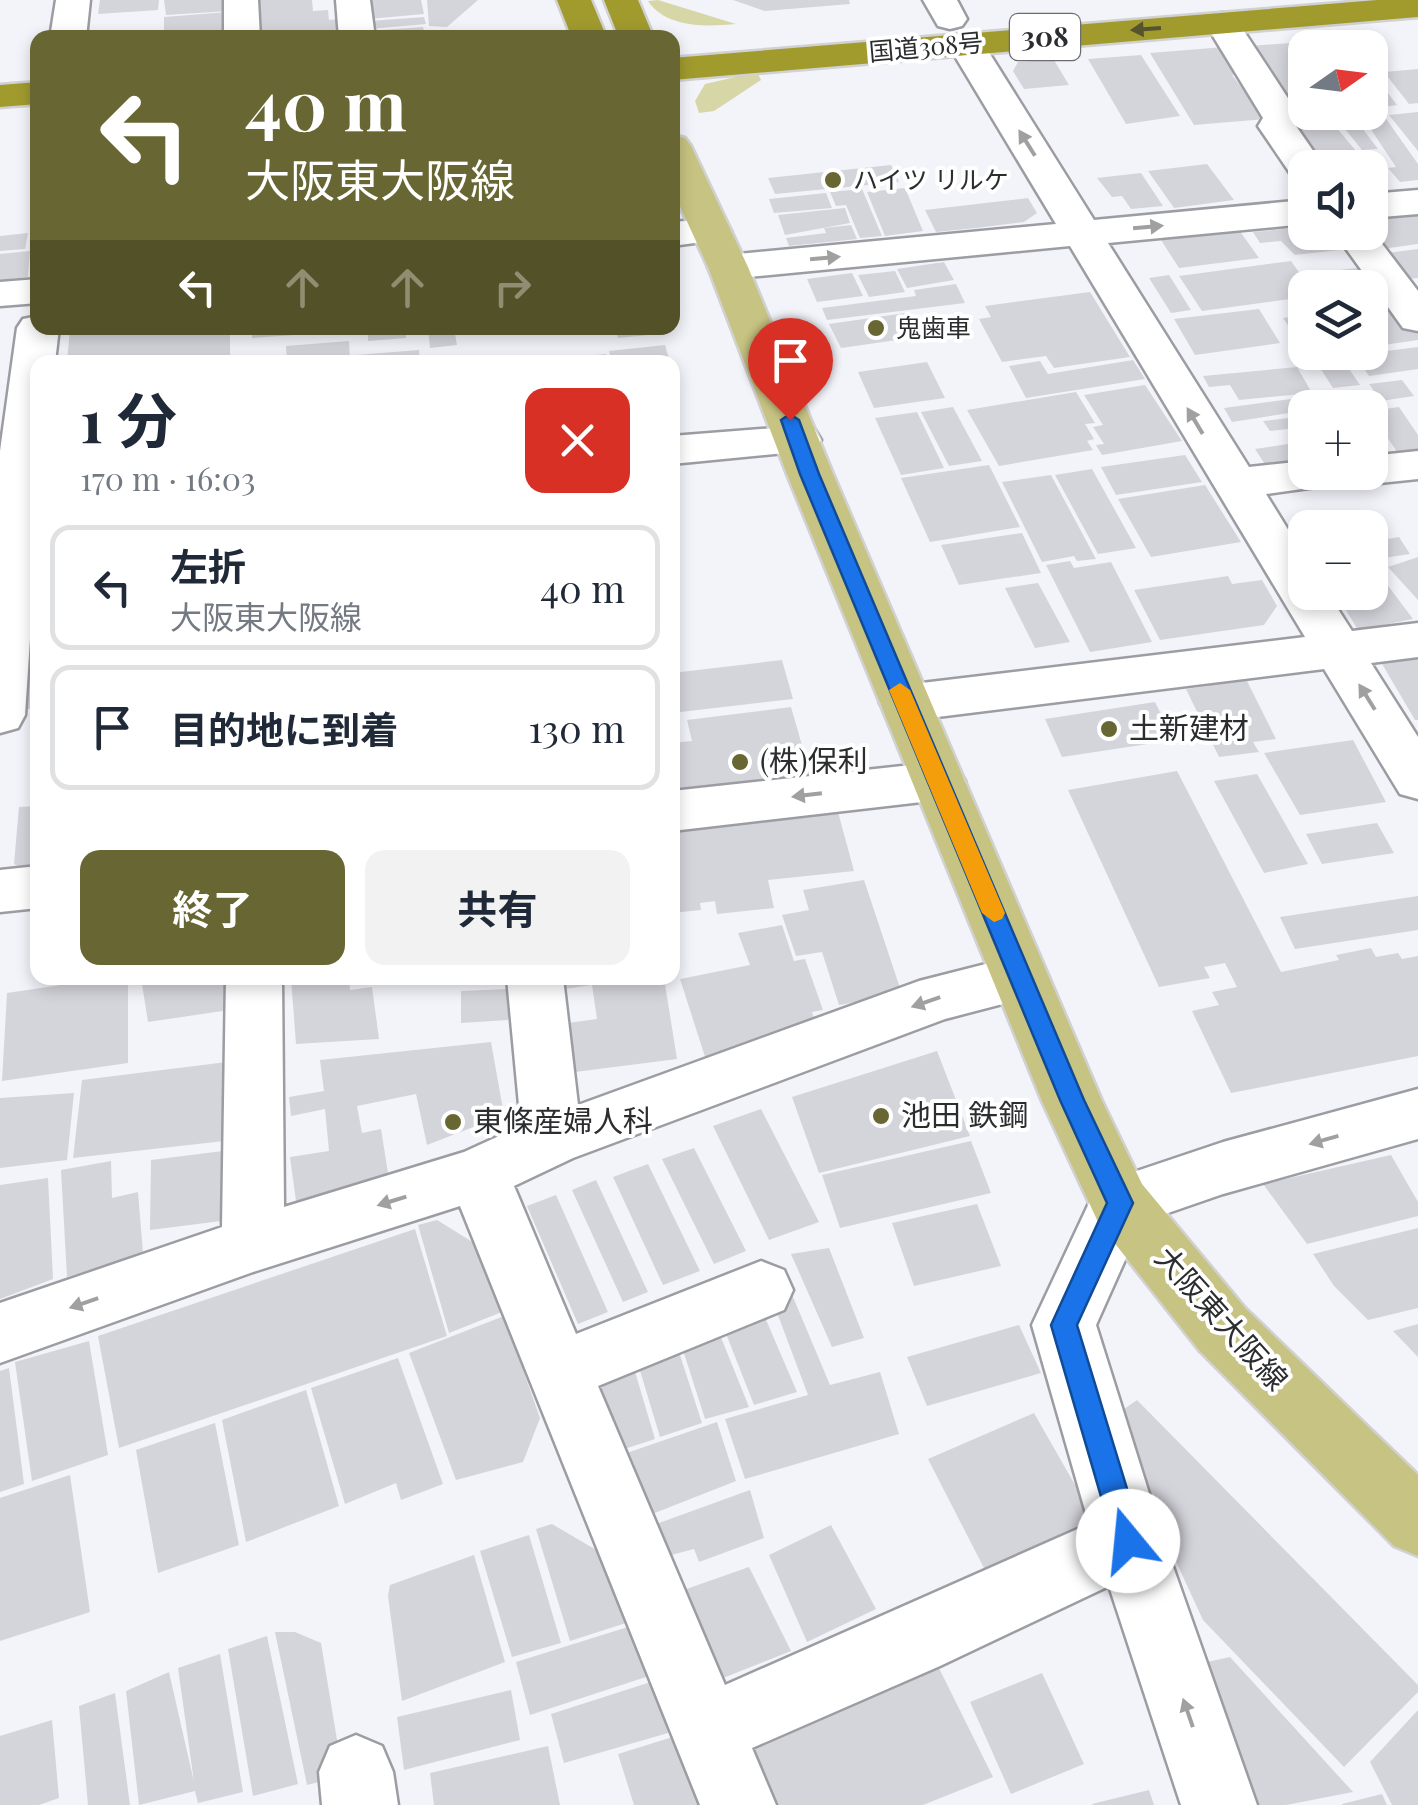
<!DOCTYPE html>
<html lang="ja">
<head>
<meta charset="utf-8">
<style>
  :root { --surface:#fff; --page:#f2f2f3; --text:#1f2937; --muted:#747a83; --line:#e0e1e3; --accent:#686632 }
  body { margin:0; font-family:"Playfair Display","Noto Sans JP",serif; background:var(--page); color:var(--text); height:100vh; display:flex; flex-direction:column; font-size:38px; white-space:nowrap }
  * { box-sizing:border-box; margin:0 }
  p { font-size:32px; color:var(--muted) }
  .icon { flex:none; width:55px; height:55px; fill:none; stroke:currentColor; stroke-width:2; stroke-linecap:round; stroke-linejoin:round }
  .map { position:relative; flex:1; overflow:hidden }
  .details { position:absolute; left:30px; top:355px; width:650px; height:630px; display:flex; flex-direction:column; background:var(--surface); border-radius:20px; box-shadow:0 5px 15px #0003 }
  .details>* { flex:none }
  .hud { position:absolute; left:30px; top:30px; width:650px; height:305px; border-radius:20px; box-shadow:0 5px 15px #0003; background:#686632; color:#fff; overflow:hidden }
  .needle { width:65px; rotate:76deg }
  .fabs { position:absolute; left:1288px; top:30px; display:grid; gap:20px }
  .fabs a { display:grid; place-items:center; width:100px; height:100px; border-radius:20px; background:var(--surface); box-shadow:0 5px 15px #0003; font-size:50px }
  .pin { position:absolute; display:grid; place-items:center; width:85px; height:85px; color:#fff; margin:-102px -42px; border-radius:50% 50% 50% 0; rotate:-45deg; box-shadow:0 0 10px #0007 }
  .pin .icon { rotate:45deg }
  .me { position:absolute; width:110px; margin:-55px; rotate:343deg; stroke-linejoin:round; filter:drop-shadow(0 0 8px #0008) }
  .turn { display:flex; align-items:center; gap:35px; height:210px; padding:0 50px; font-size:45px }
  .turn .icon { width:130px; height:130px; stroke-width:2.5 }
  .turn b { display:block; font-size:70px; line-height:85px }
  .lanes { display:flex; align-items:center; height:95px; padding:0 50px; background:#0003; justify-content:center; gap:50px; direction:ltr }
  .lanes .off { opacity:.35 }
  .round { display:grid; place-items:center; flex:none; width:105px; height:105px; border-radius:20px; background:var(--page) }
  .head { display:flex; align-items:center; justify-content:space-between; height:170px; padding:0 50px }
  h1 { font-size:60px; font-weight:700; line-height:75px }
  .action { display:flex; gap:20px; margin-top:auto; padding:20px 50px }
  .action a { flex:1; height:115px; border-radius:20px; background:var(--accent); color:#fff; font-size:40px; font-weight:700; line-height:115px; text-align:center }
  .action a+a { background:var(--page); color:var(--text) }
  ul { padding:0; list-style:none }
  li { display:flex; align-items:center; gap:30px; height:125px; margin:0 20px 15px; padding:0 30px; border:5px solid var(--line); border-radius:20px }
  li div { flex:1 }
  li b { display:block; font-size:38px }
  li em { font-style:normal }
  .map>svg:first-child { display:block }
  .green { fill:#d7d6a7 }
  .building { fill:#d4d4db }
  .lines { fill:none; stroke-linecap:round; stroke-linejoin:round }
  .minor-casing { stroke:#9c9da3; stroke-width:5 }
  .major-casing { stroke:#d1d1d1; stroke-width:5 }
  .highway-casing { stroke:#d1d1d1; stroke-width:5 }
  .minor { fill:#fff; fill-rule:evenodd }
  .major { fill:#c7c382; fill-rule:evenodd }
  .highway { fill:#a19b2e; fill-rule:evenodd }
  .oneway { fill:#55542f }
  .oneway2 { fill:#a0a0a1 }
  .route { fill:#1a73e8; stroke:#114b97; stroke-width:2.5 }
  .slow { fill:#f59e0b }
  .poi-dot { fill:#686632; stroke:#fff; stroke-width:4 }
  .labels { text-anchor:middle; stroke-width:8; stroke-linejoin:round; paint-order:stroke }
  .far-street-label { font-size:25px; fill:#2c2d2f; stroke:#fff }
  .far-poi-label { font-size:25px; fill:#2c2d2f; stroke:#fff; text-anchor:start }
  .shield { fill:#fff; stroke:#6b6c6d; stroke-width:2.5 }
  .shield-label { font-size:28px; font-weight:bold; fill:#2c2d2f }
  .poi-label { font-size:30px; fill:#2c2d2f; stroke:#fff; text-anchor:start }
  .street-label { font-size:30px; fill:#2c2d2f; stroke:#fff }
</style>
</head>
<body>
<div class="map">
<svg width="1418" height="1805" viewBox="0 0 1418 1805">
  <rect width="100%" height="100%" fill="#f3f4fa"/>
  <!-- green -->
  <path class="green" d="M658,0L736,24C707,27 666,28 648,1Z
    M757,72L761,80L714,111L699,113L695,101L705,84Z"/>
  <!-- building -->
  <path class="building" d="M100,0H159L158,10L98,14Z
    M164,0H229L230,11L166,15Z
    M258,0H312L313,11L328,10L329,20L339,19L341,38H261Z
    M366,0H421L424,14L369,19Z
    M427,0H478L447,27L429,26Z
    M733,0H849L850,4L765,11Z
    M228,12L229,35L164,38V17Z
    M424,17L426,24L369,29V21Z
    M423,27L425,35L368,38V31Z
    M1345,37L1354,48H1313L1307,40Z
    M1305,42L1309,48H1305V112L1326,115L1297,118L1249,46Z
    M1224,47L1242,74L1232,75L1266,119L1194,125L1150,53Z
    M1141,55L1180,116L1126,124L1088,59Z
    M1054,60L1069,85L1024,89L1013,71L1018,62Z
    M1370,69L1397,105L1370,109Z
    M1418,69V103L1409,104L1384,72Z
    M1418,112V151L1389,115Z
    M1382,113L1418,164V180L1400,182L1388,168L1396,167L1362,116Z
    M1353,116L1378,149L1362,150L1337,119Z
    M1330,120L1384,184L1370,186V168H1324L1288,125Z
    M1207,164L1234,200L1174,208L1148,171Z
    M891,165L899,182L775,194L768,178Z
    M1141,173L1163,206L1131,209L1122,196L1112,197L1097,178Z
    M905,188L923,231L885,236L867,192Z
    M862,189L882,236L860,238L846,205L836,206L830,192Z
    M826,193L832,208L774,213L769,199Z
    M1028,198L1037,213L1024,222L976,228L936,232L925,210Z
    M845,208L850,223L785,235L778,215Z
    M1418,215V244L1382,249L1370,235V220Z
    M851,225L857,239L789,246L786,238L826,233L824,228Z
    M1305,227V232H1336L1348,249L1295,255L1281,241L1260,243L1253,232Z
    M1239,230L1259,258L1179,268L1161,240Z
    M28,233L25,249L0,251V236Z
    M1418,249V278L1407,279L1387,253Z
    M30,251L28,277L0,280V254Z
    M1291,261L1310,288H1305V297L1202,311L1179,276Z
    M944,262L954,280L907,288L897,269Z
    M1366,267L1384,291L1334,288L1323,272Z
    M895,271L905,292L869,297L858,275Z
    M852,273L863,296L817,302L807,279Z
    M1169,275L1191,310L1171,313L1149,278Z
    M956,284L965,303L827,320L822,308L916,296L914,290Z
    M1090,292L1130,357L1054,368L1046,356L1002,362L979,319L991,317L985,306Z
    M1389,296L1418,334V340L1370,347V298Z
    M1259,309L1280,343L1195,355L1174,319Z
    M912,312L925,336L841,348L829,324Z
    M1305,315V350L1283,318Z
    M70,328H230V362H67Z
    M252,328H325V333L252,338Z
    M368,328H406V338L368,341Z
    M428,328H454L457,345L430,348Z
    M615,328H656L658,334L618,338Z
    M349,341L350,362H287L286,346Z
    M665,345L670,362H612L609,351Z
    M1418,347V369L1369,376L1355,355Z
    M419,350L420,362H356V355Z
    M606,354L608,362H547V360Z
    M1341,357L1360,385L1333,388L1315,360Z
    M1133,360L1145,379L1026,398L1009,366L1040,361L1048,374Z
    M927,362L945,398L874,408L858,372Z
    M1297,367L1312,393L1239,400L1230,385L1209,387L1203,376Z
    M1402,380L1414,396L1381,401L1369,384Z
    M1145,385L1182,441L1102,455L1096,445L1104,444L1093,427L1103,425L1084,395Z
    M1363,390L1372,404L1334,408L1326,395Z
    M1076,392L1095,423L1085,424L1094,439L1087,441L1093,450L999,466L967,410Z
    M1314,396L1320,408L1232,422L1224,408Z
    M953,407L982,461L949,466L921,412Z
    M1399,407L1418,435V455L1401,458L1370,411Z
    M917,412L944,468L901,475L875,418Z
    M1305,416V427L1270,431L1263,421Z
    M1370,427L1393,460L1377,463L1370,453Z
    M1301,442L1305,463L1268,469L1255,449Z
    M1185,455L1202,482L1116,495L1101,467Z
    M989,465L1020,527L930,542L901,478Z
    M1092,469L1136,548L1098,554L1055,475Z
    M1051,475L1096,559L1077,561L1074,556L1042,562L1002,482Z
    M1205,485L1241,542L1151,557L1118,499Z
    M1377,516L1387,532L1370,535V528H1312Z
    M1022,533L1041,573L959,585L941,545Z
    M1399,537L1410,554L1370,560V542Z
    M1418,557V600L1388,567Z
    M1070,561L1074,568L1111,562L1152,642L1090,652L1046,565Z
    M1370,567H1374L1413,619L1358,630L1335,592H1370Z
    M1228,576L1232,584L1262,580L1277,606L1264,625L1160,640L1134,590Z
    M1038,583L1070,642L1035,648L1005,588Z
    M31,623H38V708L19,710Z
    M1418,652V720H1415L1378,657Z
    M782,660L793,699L672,713V673Z
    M1244,675L1276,739L1253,742L1259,752L1219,757L1186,689L1209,686L1205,680Z
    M1155,702L1174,740L1062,757L1045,719Z
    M791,707L812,780L672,799V743L692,741L687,720Z
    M1353,740L1386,802L1300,815L1264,753Z
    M1177,771L1281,972L1339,960L1336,955L1371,948L1376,957L1398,953L1402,959L1418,956V1056L1231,1093L1192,1011L1219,1005L1212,992L1237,987L1225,963L1204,967L1210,978L1159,987L1068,790Z
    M1257,774L1308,864L1264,873L1214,781Z
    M38,806V872L31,873L14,864L19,807Z
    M838,812L854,871L768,880L774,908L717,914L715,901L700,903L701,910L672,913V830Z
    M1377,823L1394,853L1322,864L1306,834Z
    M864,880L902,994L839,1005L822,952L796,956L782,915L809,910L803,890Z
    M1418,896V930L1295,949L1280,917Z
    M782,925L794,961L805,959L823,1010L812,1012L817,1028L708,1066L680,979L750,965L738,933Z
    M108,978H128V1063L2,1081L7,993Z
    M141,978H234L236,1009L148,1022Z
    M291,978H349L350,990L372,987L379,1039L296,1044Z
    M555,978H664L677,1059L575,1072L568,1023L597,1019L592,985L557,990Z
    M508,989V1020L461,1023V991Z
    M491,1042L504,1115L427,1145L416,1094L357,1106L362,1133L381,1129L388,1173L296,1201L290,1157L329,1151L325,1109L291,1116L289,1097L324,1091L320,1060Z
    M937,1051L970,1136L819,1173L792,1097Z
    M235,1061L233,1140L73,1158L82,1080Z
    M74,1093L67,1160L0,1168V1098Z
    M761,1109L819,1222L769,1240L713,1126Z
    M971,1141L991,1193L840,1228L822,1175Z
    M694,1148L746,1251L714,1264L662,1159Z
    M231,1150L229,1220L150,1230L151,1160Z
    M1391,1155L1418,1202V1216L1307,1244L1263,1184Z
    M111,1161L112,1198L138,1192L143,1253L67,1277L61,1170Z
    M648,1164L700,1271L663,1285L613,1177Z
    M48,1178L53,1279L0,1299V1185Z
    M596,1180L648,1292L623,1302L572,1190Z
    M556,1195L608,1312L578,1324L527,1206Z
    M977,1204L1001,1266L914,1286L892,1223Z
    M437,1220L479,1246L502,1312L449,1333L418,1225Z
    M1418,1228V1308L1368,1320L1334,1286L1313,1254Z
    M415,1229L447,1336L119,1448L98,1336Z
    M829,1248L864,1338L832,1347L791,1254Z
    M780,1266L830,1385L880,1372L899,1434L745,1479L725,1419L808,1395L761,1270Z
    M764,1315L797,1392L754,1405L723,1326Z
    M504,1316L540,1418L523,1462L456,1480L409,1353Z
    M1418,1324V1357L1393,1331Z
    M1019,1325L1041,1373L927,1406L907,1357Z
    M720,1335L749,1407L705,1419L682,1347Z
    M89,1341L108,1455L32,1481L15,1362Z
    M678,1349L702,1423L660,1437L638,1364Z
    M398,1358L443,1484L401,1500L396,1483L345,1504L311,1388Z
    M633,1365L655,1439L615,1452L597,1396L610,1370Z
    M9,1368L24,1484L0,1492V1371Z
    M306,1390L339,1506L246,1542L222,1420Z
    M1137,1400L1418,1685V1692L1344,1767L1203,1620L1161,1529L1117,1414Z
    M1034,1413L1095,1520L985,1570L928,1459Z
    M717,1422L736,1481L642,1518L618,1456Z
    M215,1423L239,1545L158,1573L136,1450Z
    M70,1475L90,1612L0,1641V1498Z
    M750,1490L764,1538L699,1562L694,1549L660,1558L648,1527Z
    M552,1524L598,1551L626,1623L570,1641L536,1529Z
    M831,1525L876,1609L807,1642L769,1555Z
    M529,1535L561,1643L512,1657L480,1551Z
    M474,1555L505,1662L402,1701L388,1596L390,1585Z
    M749,1567L791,1651L713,1682L675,1593Z
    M631,1626L652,1675L530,1715L516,1662Z
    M275,1632H295L321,1643L343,1776L307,1785Z
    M267,1636L298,1784L253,1796L228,1649Z
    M220,1654L243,1792L198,1803L195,1791L139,1805L126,1691L169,1672L194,1782L178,1668Z
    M932,1654L993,1777L923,1805H770L742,1741Z
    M1230,1657L1353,1792L1286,1805H1258L1207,1662Z
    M1042,1673L1084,1764L1011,1794L970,1702Z
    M657,1680L675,1731L564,1763L551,1714Z
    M511,1690L520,1740L404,1770L397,1717Z
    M115,1693L130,1805H88L79,1706Z
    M1418,1710V1805H1392L1370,1762Z
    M52,1720L59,1798L39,1805H0V1736Z
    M679,1735L709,1805H634L618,1754Z
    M548,1746L560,1805H434L430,1773Z
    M1149,1790L1154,1805H1093L1092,1804Z
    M1382,1794L1387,1805H1342V1804Z"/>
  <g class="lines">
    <defs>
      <path id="minor" d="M56,0H90L86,38H50Z
        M224,0H258L260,38H224Z
        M336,0H370L375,38H339Z
        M923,0H957L967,19L962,26L950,29L938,26Z
        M1222,13L1234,16L1301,118L1296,126L1325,168H1305V179L1292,176L1258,126L1263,118L1205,23L1210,16Z
        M965,32L977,36L983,43L1094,220L1305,200V224L1108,243L1249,467L1305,461V472H1370V456L1418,451V479L1370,484L1359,481L1266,494L1305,557V592H1327L1352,631L1418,623V657L1371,663L1418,737V799L1400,794L1324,669L905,721L887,716L880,703L887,690L905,685L1305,637L1070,246L728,279L714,276L708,267L714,258L728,255L1056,224L947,43L953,36Z
        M1418,190V214L1370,218V194Z
        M711,219L725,223L731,231L725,239L672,246V222Z
        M1370,228L1418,291V331L1403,328L1334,232H1370Z
        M38,279V303L0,306V282Z
        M38,316V328H59L55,362H38V517L25,715L18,728L0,733V451L17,328L23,319Z
        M799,426L815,430L821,440L815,450L672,464V436Z
        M939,762L957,767L965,781L957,795L939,800L672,831V791Z
        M38,866V908L0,912V870Z
        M1021,955L1041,962L1049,978L1041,994L945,1019L573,1158L514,1186L576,1334L761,1261L784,1270L793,1290L784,1310L598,1386L725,1685L1089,1524L1032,1325L1098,1184L1223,1142L1418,1089V1139L1223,1194L1142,1222L1096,1325L1164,1541L1257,1805H1181L1109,1586L940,1666L752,1748L776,1805H700L460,1206L253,1272L0,1363V1303L222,1227L226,978H282L284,1207L464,1152L521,1126L507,978H563L578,1105L919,981Z
        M356,1735L382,1746L393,1772L398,1805H322L319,1772L330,1746Z"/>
      <path id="major" d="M672,135L685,138L691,146L748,267L833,474L1102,1101L1142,1184L1245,1308L1418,1475V1556L1394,1546L1199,1350L1098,1222L1042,1101L787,474L708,267L672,189Z"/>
      <path id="highway" d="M557,0H591L607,38H572Z
        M604,0H638L654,38H619Z
        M1377,0H1418V17L672,80V58Z
        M38,82V104L0,107V85Z"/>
    </defs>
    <!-- minor casing -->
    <use href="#minor" class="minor-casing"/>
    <!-- major casing -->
    <use href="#major" class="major-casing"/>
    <!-- highway casing -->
    <use href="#highway" class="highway-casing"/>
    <!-- minor -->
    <use href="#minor" class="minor"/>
    <!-- major -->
    <use href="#major" class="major"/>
    <!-- highway -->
    <use href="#highway" class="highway"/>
  </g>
  <!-- one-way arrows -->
  <defs><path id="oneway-solid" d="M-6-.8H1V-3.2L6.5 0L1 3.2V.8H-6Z" transform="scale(2.5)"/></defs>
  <use class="oneway" href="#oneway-solid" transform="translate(1146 29) rotate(176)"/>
  <g class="oneway2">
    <use href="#oneway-solid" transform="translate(1027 143) rotate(-122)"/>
    <use href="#oneway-solid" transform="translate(1148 227) rotate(-5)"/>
    <use href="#oneway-solid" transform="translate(825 258) rotate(-5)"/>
    <use href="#oneway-solid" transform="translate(1195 421) rotate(-121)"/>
    <use href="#oneway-solid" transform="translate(1367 697) rotate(-122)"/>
    <use href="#oneway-solid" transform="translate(807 795) rotate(173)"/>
    <use href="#oneway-solid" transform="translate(926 1002) rotate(161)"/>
    <use href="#oneway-solid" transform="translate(1324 1140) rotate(164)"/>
    <use href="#oneway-solid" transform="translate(392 1201) rotate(163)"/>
    <use href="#oneway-solid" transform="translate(84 1303) rotate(161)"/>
    <use href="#oneway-solid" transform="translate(1188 1713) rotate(-109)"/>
  </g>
  <!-- route -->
  <path class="route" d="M790,414L799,420L819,474L1084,1100L1133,1203L1077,1325L1143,1541L1139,1551L1128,1555L1118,1551L1114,1541L1051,1325L1107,1203L1060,1100L800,474L781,420Z"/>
  <!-- slow -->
  <path class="slow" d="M900,683L910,690L1005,913L1002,919L994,922L982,913L889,690Z"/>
  <!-- markers -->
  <g class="poi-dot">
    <circle cx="833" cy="180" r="10"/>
    <circle cx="876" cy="328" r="10"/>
    <circle cx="1109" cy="729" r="10"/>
    <circle cx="740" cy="762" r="10"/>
    <circle cx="881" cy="1116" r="10"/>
    <circle cx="453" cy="1122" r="10"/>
  </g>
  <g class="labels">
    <!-- far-street labels -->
    <g class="far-street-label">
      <text transform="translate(926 47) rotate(-5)" y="9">国道308号</text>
    </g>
    <!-- far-poi labels -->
    <g class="far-poi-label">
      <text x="853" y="189">ハイツ リルケ</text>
      <text x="896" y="337">鬼歯車</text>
    </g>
    <!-- shield labels -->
    <rect class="shield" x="1010" y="14" width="70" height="46" rx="8"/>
    <g class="shield-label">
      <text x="1045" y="47">308</text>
    </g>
    <!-- poi labels -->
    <g class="poi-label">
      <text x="1129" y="739">土新建材</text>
      <text x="760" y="772">(株)保利</text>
      <text x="901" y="1126">池田 鉄鋼</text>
      <text x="473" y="1132">東條産婦人科</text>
    </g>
    <!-- street labels -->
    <g class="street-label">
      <text transform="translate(1221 1319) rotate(48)" y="10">大阪東大阪線</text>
    </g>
  </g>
</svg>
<div class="fabs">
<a><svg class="needle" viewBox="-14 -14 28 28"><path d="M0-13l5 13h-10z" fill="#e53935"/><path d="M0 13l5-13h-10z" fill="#747a83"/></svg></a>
<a><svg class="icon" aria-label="sound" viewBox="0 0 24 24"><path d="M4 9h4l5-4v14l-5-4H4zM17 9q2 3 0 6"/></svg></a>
<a><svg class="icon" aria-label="layers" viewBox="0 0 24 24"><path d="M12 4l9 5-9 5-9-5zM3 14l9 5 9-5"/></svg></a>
<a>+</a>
<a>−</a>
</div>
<div class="pin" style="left:790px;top:420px;background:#d93025"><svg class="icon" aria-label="arrive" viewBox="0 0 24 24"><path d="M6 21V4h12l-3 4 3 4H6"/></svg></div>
<svg class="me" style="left:1128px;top:1541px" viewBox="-20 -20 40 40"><circle r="19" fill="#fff"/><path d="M0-13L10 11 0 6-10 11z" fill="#1a73e8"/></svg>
<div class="hud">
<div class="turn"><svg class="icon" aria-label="left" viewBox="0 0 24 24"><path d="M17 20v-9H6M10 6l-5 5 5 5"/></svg><div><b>40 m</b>大阪東大阪線</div></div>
<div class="lanes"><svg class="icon" aria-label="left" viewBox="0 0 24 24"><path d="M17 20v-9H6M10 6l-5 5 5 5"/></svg><svg class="icon off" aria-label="ahead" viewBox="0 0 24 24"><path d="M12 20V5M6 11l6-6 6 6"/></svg><svg class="icon off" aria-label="ahead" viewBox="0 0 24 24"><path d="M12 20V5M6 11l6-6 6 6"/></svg><svg class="icon off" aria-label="right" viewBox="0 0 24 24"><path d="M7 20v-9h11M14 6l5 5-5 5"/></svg></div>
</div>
<section class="details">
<div class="head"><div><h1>1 分</h1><p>170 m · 16:03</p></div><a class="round" style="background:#d93025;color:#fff"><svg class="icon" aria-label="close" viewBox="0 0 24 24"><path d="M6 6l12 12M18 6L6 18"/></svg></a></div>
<ul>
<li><svg class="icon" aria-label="left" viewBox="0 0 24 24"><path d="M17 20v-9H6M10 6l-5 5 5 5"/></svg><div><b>左折</b><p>大阪東大阪線</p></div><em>40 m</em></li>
<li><svg class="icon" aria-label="arrive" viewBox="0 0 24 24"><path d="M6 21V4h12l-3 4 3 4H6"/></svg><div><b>目的地に到着</b></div><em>130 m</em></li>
</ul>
<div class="action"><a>終了</a><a>共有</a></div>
</section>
</div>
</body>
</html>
